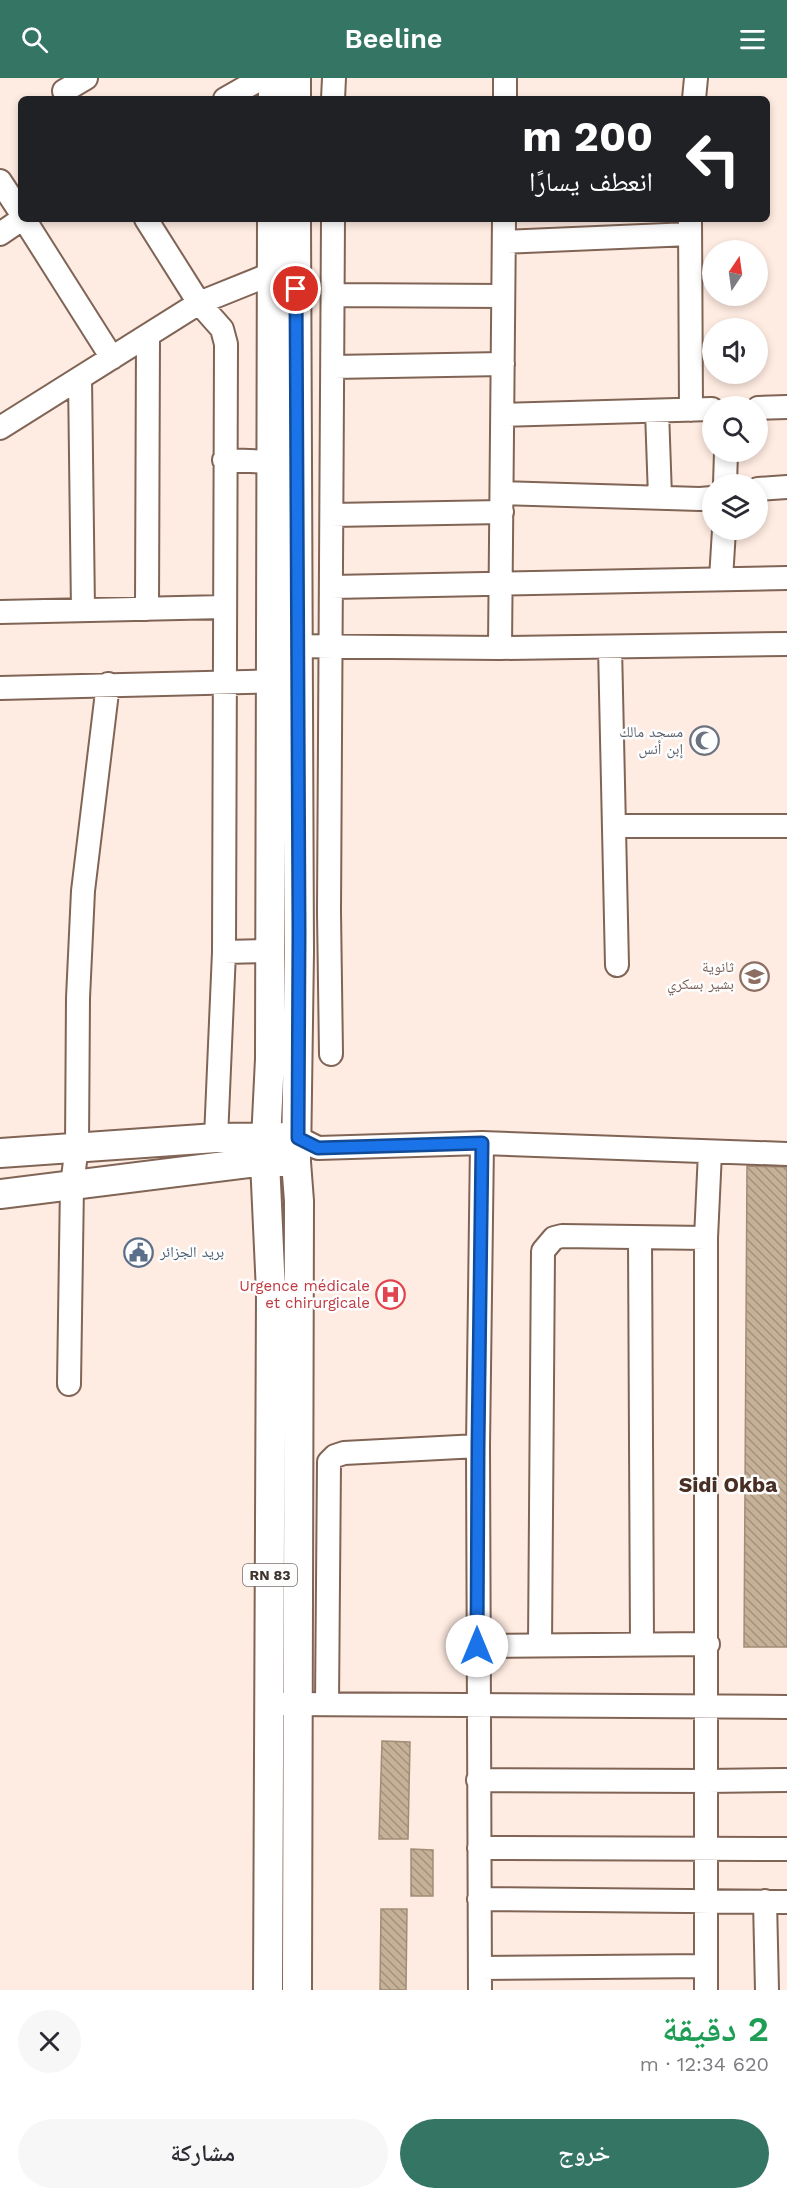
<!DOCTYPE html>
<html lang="ar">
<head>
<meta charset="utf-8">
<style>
  :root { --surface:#fff; --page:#f7f7f7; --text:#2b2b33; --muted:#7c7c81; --accent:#347564 }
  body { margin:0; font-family:"Work Sans","Noto Naskh Arabic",sans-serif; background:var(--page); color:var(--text); direction:rtl; height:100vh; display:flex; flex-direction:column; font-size:22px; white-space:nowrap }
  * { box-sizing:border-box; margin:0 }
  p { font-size:20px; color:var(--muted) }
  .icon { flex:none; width:33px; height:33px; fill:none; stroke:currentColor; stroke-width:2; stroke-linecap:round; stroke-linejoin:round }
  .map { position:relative; height:1912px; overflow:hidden; direction:ltr }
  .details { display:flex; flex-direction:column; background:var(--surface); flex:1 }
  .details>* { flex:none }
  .guide { position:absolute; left:18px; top:18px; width:752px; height:126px; border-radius:9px; box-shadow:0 3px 9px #0003; direction:rtl; background:#202124; color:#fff; overflow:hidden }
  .needle { width:39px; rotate:13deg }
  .buttons { position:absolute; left:702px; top:162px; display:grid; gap:12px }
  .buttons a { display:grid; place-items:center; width:66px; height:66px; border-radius:50%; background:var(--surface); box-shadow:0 3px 9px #0003; font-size:30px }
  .pin { position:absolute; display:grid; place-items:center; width:51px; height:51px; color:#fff; margin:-26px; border:3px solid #fff; border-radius:50%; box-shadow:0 2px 6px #0007 }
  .me { position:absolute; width:66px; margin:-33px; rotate:0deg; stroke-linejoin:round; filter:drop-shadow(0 0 4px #0008) }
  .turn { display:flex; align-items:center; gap:21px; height:126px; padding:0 18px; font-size:27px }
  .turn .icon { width:78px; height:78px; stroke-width:2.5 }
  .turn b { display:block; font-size:42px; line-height:51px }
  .round { display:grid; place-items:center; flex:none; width:63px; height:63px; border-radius:32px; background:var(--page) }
  .headline { display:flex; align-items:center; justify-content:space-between; height:102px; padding:0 18px }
  h1 { font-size:36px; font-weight:600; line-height:45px; color:#1e9e55 }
  .action { display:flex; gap:12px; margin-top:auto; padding:12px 18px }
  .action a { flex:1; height:69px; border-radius:36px; background:var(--accent); color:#fff; font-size:24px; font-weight:600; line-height:69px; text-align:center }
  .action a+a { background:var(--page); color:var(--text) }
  header { display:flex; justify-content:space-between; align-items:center; height:78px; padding:0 18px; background:var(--accent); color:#fff; font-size:27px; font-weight:600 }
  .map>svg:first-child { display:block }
  .building { fill:url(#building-back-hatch); stroke:#a18d75; stroke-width:1.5 }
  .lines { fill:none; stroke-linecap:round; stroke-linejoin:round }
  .minor-casing { stroke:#806456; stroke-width:26 }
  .major-casing { stroke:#806456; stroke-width:32 }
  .minor { stroke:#fff; stroke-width:22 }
  .major { stroke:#fff; stroke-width:28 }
  .route-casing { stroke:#114b97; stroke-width:15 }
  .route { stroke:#1a73e8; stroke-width:10 }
  .labels { text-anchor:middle; stroke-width:5; stroke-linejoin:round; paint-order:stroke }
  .shield { fill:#fdfdfd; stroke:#79706b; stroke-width:1.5 }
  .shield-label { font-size:14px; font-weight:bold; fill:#40342d }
  .worship-label { font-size:15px; fill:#5b616d; stroke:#fdfdfd; text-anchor:end }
  .education-label { font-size:15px; fill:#785e54; stroke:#fdfdfd; text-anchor:end }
  .service-label { font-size:15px; fill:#4e5e75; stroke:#fdfdfd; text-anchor:start }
  .health-label { font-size:15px; fill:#be3a42; stroke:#fdfdfd; text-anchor:end }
  .district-label { font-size:21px; font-weight:bold; fill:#482f23; stroke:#fdfdfd }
</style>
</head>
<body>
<header><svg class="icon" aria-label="menu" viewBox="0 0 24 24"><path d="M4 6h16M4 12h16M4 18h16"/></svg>Beeline<svg class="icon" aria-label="search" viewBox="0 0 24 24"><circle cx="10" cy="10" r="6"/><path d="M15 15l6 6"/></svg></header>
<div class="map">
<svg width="787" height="1912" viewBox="0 0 787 1912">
  <defs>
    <pattern id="building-back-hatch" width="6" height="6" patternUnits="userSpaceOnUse" patternTransform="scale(1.5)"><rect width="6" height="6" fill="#c6b198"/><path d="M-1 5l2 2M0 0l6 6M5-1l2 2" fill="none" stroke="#a2917c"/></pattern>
  </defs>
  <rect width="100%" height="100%" fill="#feebe1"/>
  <!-- building -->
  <path class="building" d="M747,1088L787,1089V1569H744Z
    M382,1663L410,1664L408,1761H379Z
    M411,1771L433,1772V1818H411Z
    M381,1831H407L406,1912H380Z"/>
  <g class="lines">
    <defs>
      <path id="minor" d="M64,13L86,0
        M225,21L262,0
        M333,21L334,0
        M505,21V0
        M694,21L696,0
        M0,103L21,135
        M24,141L112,280
        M146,141L199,225L222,251L226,266L224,874L216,1060
        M690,141L691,332
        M0,156L22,141
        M504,164L690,156
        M333,217L503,218
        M333,289L503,286
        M80,300L83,532
        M758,330L787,329
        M657,333L660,419
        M503,337L712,331
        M0,350L199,225L271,196
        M224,382L271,384
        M725,406L726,374
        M758,411L787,409
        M503,415L700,421L712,420
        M332,437L502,434
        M721,501L724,452
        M332,509L787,500
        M147,531L148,258
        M0,534L224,529
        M281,568L500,570L787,566
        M610,569L617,887
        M500,570L504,141
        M0,610L288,603
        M614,748H787
        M224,874L270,873
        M331,976L329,834L333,141
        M298,1060L318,1070L482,1065L787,1076
        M640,1160L642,1565
        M69,1306L72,1107L77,1068L78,920L83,813L108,606
        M540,1567L543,1173L554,1160L562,1158L706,1160
        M477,1568L708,1566
        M282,1626L787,1629
        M327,1626L329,1384L335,1378L344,1375L478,1368
        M478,1702L707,1703L787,1702
        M479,1770L787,1771
        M479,1821L787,1824
        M765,1823L767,1912
        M480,1890L706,1888
        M480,1912L478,1368L482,1065
        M706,1912V1160L710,1074"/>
      <path id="major" d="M296,0V21
        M273,21V0
        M296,141L299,874L296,1084L299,1123L297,1912
        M0,1075L216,1060L284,1059
        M0,1116L265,1083L284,1084
        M268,1912L271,1214L265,1083L270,981L272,141"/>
    </defs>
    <!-- minor casing -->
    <use href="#minor" class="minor-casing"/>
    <!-- major casing -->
    <use href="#major" class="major-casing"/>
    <!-- minor -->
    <use href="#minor" class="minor"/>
    <!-- major -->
    <use href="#major" class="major"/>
  </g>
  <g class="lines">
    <defs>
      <path id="route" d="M296,211L299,854L298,1060L318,1070L482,1065L478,1368L477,1568"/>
    </defs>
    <!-- route casing -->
    <use href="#route" class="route-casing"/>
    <!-- route -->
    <use href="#route" class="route"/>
  </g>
  <!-- icons -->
  <defs>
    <symbol id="mosque-ring" viewBox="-11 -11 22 22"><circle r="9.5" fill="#fdfdfd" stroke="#6b7280" stroke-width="1.5"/><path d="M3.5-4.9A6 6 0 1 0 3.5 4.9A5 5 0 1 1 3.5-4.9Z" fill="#6b7280"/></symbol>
    <symbol id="school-ring" viewBox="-11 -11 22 22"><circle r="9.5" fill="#fdfdfd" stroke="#8d6e63" stroke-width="1.5"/><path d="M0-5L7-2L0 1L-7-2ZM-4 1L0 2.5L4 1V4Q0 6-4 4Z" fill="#8d6e63"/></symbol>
    <symbol id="civic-ring" viewBox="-11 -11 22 22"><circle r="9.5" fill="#fdfdfd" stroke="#5c6f8a" stroke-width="1.5"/><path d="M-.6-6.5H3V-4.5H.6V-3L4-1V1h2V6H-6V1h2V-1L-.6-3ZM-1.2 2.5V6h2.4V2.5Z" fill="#5c6f8a"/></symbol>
    <symbol id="hospital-ring" viewBox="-11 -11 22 22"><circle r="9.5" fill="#fdfdfd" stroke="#e0444e" stroke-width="1.5"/><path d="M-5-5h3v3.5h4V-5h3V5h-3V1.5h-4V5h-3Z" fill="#e0444e"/></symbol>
  </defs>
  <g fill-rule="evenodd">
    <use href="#mosque-ring" x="688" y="646" width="33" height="33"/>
    <use href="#school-ring" x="738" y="882" width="33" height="33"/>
    <use href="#civic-ring" x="122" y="1158" width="33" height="33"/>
    <use href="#hospital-ring" x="374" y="1200" width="33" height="33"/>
  </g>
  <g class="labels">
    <!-- shield labels -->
    <rect class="shield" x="243" y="1486" width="54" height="22" rx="4.5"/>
    <g class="shield-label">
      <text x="270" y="1502">RN 83</text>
    </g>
    <!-- worship labels -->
    <g class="worship-label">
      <text x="683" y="659">مسجد مالك<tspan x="683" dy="17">إبن أنس</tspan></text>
    </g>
    <!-- education labels -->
    <g class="education-label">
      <text x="734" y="894">ثانوية<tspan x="734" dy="17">بشير بسكري</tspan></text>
    </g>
    <!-- service labels -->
    <g class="service-label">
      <text x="160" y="1179">بريد الجزائر</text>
    </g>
    <!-- health labels -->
    <g class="health-label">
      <text x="370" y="1213">Urgence médicale<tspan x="370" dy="17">et chirurgicale</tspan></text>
    </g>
    <!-- district labels -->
    <g class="district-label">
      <text x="728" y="1414">Sidi Okba</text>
    </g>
  </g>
</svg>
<div class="buttons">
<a><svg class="needle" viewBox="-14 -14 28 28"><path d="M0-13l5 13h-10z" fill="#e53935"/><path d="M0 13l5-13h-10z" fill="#7c7c81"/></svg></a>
<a><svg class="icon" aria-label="sound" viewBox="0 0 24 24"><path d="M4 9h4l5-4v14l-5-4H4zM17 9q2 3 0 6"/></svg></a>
<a><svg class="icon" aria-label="search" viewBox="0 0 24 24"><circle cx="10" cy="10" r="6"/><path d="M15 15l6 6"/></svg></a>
<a><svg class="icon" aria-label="layers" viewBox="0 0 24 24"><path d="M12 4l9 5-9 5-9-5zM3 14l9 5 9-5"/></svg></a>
</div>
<div class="pin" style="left:296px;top:211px;background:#d93025"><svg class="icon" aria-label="arrive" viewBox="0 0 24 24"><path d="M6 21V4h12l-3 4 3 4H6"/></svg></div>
<svg class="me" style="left:477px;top:1568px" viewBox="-20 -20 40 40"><circle r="19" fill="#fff"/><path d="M0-13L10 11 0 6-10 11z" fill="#1a73e8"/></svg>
<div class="guide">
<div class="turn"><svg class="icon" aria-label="left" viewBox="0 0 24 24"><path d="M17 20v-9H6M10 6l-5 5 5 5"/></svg><div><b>200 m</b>انعطف يسارًا</div></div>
</div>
</div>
<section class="details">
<div class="headline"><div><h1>2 دقيقة</h1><p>620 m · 12:34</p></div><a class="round"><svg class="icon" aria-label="close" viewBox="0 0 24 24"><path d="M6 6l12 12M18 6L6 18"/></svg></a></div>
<div class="action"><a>خروج</a><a>مشاركة</a></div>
</section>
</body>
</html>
